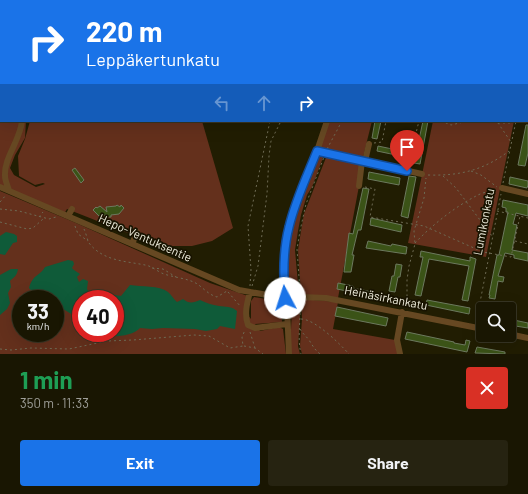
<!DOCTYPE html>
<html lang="en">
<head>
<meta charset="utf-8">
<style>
  :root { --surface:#191602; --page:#262311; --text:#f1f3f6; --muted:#9f9f99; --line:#373524; --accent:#1a73e8 }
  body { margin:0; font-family:Barlow,sans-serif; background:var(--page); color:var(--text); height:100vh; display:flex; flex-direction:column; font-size:15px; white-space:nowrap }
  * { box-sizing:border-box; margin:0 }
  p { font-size:13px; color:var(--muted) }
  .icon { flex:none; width:22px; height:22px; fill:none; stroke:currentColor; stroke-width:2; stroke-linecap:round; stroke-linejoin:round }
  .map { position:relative; height:354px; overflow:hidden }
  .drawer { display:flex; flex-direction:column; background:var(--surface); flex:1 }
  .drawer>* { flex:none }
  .guide { position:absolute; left:0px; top:0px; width:528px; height:122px; box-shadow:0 4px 16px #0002,0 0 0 1px var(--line); background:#1a73e8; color:#fff; overflow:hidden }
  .buttons { position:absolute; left:476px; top:302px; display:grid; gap:8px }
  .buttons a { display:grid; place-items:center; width:40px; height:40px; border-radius:4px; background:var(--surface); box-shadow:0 4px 16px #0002,0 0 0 1px var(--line); font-size:20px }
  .speed { position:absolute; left:12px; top:290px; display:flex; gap:8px; font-size:20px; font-weight:700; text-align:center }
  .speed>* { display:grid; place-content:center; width:52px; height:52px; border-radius:50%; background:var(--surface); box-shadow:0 4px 16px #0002,0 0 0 1px var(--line); line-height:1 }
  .speed small { font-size:10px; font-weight:400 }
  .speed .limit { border:6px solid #d22; background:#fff; color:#111 }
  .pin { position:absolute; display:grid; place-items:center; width:34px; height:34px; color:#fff; margin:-41px -17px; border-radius:50% 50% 50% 0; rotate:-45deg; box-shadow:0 0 4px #0007 }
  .pin .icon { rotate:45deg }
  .me { position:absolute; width:44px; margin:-22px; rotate:355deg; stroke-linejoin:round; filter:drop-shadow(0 0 3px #0008) }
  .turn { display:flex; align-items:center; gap:14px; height:84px; padding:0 20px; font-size:18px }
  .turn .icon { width:52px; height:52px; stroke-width:2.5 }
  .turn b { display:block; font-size:28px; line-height:34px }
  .lanes { display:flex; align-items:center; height:38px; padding:0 20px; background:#0003; justify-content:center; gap:20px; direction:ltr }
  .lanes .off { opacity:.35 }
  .round { display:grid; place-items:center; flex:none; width:42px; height:42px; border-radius:4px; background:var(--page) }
  .overview { display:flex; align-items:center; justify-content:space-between; height:68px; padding:0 20px }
  h1 { font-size:24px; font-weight:700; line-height:30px; color:#1e9e55 }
  .cta { display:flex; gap:8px; margin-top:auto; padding:8px 20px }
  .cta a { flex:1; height:46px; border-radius:4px; background:var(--accent); color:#fff; font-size:16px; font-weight:700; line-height:46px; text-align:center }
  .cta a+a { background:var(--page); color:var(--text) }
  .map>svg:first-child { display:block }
  .green { fill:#64301c; fill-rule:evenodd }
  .water { fill:#0f5b39 }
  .building { fill:#3b5317; stroke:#6c795e }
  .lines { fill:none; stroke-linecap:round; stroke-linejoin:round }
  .path { stroke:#6e6b54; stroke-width:1; stroke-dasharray:2 3; stroke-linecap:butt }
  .minor { stroke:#664822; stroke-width:6 }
  .route-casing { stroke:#114b97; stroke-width:10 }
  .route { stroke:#1a73e8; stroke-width:7 }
  .labels { text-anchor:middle; stroke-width:3.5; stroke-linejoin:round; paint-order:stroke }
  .street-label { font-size:12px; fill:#eeecdb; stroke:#181300 }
</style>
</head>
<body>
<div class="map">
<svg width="528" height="354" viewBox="0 0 528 354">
  <rect width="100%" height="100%" fill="#211d02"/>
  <!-- green -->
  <path class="green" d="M0,0H36L1,1V121H26L25,138L15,155L10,168L14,175L36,187L45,184L43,183L35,185L19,176L18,156L25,139L30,121H202L233,228L212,241L192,246H171L148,241L67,209L64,214L0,187Z
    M42,0H167L42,1Z
    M327,121H372L362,161L317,151Z
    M433,121H514L486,257L408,243Z
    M318,155H324L312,187L307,195L301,215L298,231L295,250L299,295L290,294C279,246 301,198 318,155Z
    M327,155L361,163L359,186L338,298L301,295L298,250L301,231L304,214Z
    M0,191L76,223L210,283L248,296L246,313L251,319V301L254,297L279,301L281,305L282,322L255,324L260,331L279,327L283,329L286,354H0ZM21,299H55V333H21ZM81,299H115V333H81Z
    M299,298L300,319L298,346L300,354H291C290,336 292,319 292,302Z
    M301,299L338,302L333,329L395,340L399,354H302L300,346L302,319Z"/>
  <!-- water -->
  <path class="water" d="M6,232L14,234L17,236V242L13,243L5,255L0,254V236Z
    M68,260L73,261L74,264L72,268L74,270L80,274L77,277L79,282L83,279L88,281L87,289L90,293L94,292L121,296L130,285C141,287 159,285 168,292C172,295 173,299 177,302L183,299C189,304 193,303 200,300C206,303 212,305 219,306C225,307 232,306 237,311L235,329L220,326L217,329L206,331L195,329L163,328L152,329L140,328C131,338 105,338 93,333H115V299H81V320L55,304V299C41,299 38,298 29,288C33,274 39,277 45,267Z
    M11,269H18C17,276 14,277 10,281L11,287L8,293L10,303L7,309L0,315V275Z"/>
  <!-- building -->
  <path class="building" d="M375,121H381L377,139L372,138Z
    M423,121H428L420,164L414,163L415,159L377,151L378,146L416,154Z
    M526,125H528V153L525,166L518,165Z
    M75,168L84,180L81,183L72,170Z
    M369,172L400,178L399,185L368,179Z
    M409,176L416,177L408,218L401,216Z
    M510,177L528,181V185L527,188L509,184Z
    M363,188L369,189L361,230H358L357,234L352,255H354L351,272H344L349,233L353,234Z
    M503,200L528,205V216L516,213L513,224L517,225L512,250L528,253V261L514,258V255L505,253L498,276L504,277L503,282L498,281L495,299L489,298L490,295H489L497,255H499L508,212H506V208L502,207Z
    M117,205L120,207L121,205L124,208L119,214L111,215V217H107V215L99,216L93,210L96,207L97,208L100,206L107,212L106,207L116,206Z
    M371,218L402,225L401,232L370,225Z
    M368,241L391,246L392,244L407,247L406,254L366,248Z
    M421,251L470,261V257L476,259L468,301L462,300L469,266L429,259L421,296L415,295L423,257H420Z
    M396,264L402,265L400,277H398L395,292L389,291L392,276H394Z
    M338,283L353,286V288L372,292L371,298L356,295V293L337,289Z
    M427,300L470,308L469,314L426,305Z
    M337,307L388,318L386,326L335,316Z
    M509,319L528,323V328L509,325Z
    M407,332L454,342V343L465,345L466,340L470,341L467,352L405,339Z
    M477,347L505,352V354L475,353Z"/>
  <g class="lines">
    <!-- path -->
    <path class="path" d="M290,1V0
      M385,1L386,0
      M396,1L397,0
      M527,27L528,23
      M527,36H528
      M527,63L528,58
      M0,106L1,105
      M441,121L451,125L468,121
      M493,121L498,123L511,142
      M498,123H510L514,121
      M374,143L382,142L386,121
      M327,149L342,121
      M408,165L419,121
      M471,171L481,175L497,187
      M428,175C460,176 484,170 509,151
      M443,176L456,188L492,236
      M503,183L516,121
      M365,187L375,189L370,217L424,226L483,252L511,257L520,216
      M0,202L6,195
      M0,209L19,211L49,219L56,217
      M497,211L528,218
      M39,217L43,212
      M0,222L27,229L33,228L43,219
      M75,226L78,234L88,241
      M84,229C86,233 87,239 89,243C103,261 125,261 145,265C152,266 158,272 164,274C173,277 183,278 191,281C201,284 206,294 217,297L227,291
      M515,241L528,244
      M415,243C432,225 456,206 478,195C484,192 491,191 496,189
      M152,268L163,269L176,277
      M250,286L251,270L248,226L270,121
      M252,286L258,266L267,194L269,156L271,141L281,121
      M300,291L297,249L300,231L306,204L324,157
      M228,292L241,307
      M300,303C301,320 297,337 301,354
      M404,306L407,296V280L409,266L415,244L414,231L424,198L426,178
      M292,310L300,313
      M301,319C315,319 340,344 349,354
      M476,323L501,194
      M300,329C303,334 306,336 309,340C313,346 314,349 320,354
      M250,332L255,348
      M244,346L255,348L263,354
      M0,349L11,350L31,348L69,349L107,341L133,340L194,335L209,336L230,348L243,346L242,337L245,330"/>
    <!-- minor -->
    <path class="minor" d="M38,1V0
      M373,1L374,0
      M526,1V0
      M0,39H1
      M317,151L422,174
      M365,161L369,144
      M359,186L362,161
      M0,187L239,290L285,298L300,297L326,298L483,329
      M502,188L528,194
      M9,191C8,186 5,181 5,176C4,157 20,141 22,121
      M68,216L72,209
      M132,244L137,232
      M250,292C247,303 244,314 248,325L255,328L287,324
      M509,334L528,338
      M289,354L287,306L283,275L285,249L288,227L298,197L317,151L327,121
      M400,354L397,340L402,312"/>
  </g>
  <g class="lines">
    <defs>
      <path id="route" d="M285,298C283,274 283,250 289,227C295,201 307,176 317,151L407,171"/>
    </defs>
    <!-- route casing -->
    <use href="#route" class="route-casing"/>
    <!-- route -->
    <use href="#route" class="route"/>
  </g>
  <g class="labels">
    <!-- street labels -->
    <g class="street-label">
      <text transform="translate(484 222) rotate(-79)" y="4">Lumikonkatu</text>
      <text transform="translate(145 238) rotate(24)" y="4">Hepo-Ventuksentie</text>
      <text transform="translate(386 298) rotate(11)" y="4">Heinäsirkankatu</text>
    </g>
  </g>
</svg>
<div class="buttons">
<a><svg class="icon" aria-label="search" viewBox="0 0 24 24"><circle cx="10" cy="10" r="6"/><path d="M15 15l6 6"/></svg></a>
</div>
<div class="speed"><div>33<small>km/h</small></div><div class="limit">40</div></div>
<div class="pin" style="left:407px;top:171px;background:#d93025"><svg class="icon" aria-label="arrive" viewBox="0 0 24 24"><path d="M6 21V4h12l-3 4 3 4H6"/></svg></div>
<svg class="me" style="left:285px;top:298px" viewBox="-20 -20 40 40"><circle r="19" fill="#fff"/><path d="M0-13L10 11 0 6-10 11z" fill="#1a73e8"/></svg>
<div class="guide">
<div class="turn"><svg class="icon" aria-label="right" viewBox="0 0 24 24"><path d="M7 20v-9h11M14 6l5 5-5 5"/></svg><div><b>220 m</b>Leppäkertunkatu</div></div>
<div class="lanes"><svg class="icon off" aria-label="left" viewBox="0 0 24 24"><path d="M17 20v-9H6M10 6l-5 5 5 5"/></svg><svg class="icon off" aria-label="ahead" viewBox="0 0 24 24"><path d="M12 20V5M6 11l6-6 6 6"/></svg><svg class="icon" aria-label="right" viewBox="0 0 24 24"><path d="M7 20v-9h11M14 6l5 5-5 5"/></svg></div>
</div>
</div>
<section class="drawer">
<div class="overview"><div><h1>1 min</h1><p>350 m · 11:33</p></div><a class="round" style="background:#d93025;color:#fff"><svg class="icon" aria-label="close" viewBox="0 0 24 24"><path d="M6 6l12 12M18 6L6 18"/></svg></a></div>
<div class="cta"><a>Exit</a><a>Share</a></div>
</section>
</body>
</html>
